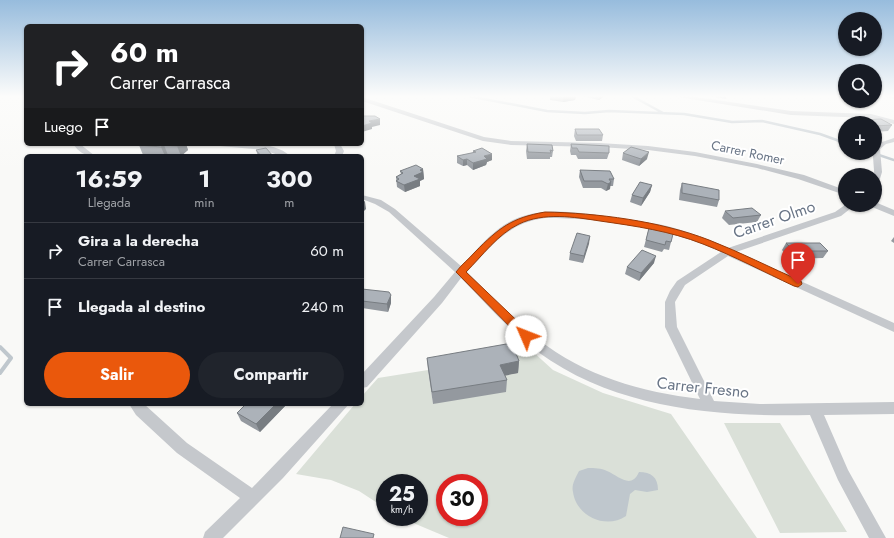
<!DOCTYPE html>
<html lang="es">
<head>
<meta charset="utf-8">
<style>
  :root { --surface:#171b24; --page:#20242c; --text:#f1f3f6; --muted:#9ea1a6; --line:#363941; --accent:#ea580c }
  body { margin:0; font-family:Jost,sans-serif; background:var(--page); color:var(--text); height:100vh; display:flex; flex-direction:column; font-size:15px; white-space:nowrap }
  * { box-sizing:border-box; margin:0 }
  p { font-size:13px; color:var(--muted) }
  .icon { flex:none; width:22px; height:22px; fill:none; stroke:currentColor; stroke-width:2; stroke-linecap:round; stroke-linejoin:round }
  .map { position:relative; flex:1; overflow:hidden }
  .details { position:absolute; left:24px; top:154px; width:340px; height:252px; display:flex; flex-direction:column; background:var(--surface); border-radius:6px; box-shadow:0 1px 3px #0004 }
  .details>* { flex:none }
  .hud { position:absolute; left:24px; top:24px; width:340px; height:122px; border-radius:6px; box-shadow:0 1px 3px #0004; background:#202124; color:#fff; overflow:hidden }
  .fabs { position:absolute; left:838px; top:12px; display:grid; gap:8px }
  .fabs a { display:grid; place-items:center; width:44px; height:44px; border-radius:50%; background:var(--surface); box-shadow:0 1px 3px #0004; font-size:20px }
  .speed { position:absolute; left:376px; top:474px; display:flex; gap:8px; font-size:20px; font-weight:700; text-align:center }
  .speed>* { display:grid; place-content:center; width:52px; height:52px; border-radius:50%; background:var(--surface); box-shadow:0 1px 3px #0004; line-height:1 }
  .speed small { font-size:10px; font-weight:400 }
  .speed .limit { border:6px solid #d22; background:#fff; color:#111 }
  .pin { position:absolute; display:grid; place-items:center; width:34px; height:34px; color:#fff; margin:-41px -17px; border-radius:50% 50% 50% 0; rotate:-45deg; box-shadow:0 0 4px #0007 }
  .pin .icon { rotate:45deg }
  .me { position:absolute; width:44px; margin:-22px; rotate:314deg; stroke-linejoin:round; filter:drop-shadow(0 0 3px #0008) }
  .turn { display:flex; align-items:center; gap:14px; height:84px; padding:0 20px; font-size:18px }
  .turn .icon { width:52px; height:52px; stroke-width:2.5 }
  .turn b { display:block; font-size:28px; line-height:34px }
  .then { display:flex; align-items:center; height:38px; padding:0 20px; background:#0003; gap:8px; font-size:15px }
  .eta { display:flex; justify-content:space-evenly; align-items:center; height:68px; text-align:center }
  .eta b { font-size:24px; font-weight:700; line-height:28px }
  .primary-button { display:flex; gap:8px; margin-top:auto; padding:8px 20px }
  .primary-button a { flex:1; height:46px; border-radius:24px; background:var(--accent); color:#fff; font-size:16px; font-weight:700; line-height:46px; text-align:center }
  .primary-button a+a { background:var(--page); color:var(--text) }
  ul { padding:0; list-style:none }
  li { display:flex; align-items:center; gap:12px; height:56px; padding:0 20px; border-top:1px solid var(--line) }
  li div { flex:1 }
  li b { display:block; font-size:15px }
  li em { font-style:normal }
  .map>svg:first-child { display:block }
  .green { fill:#dae0d8; fill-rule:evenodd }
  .water { fill:#bfc7cd }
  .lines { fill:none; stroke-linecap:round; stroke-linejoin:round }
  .stream-far1 { stroke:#bfc7cd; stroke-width:2.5 }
  .stream { stroke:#bfc7cd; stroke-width:4 }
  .street { fill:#c5c8cc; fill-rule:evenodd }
  .wall { fill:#94999f }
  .shaded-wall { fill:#787d82 }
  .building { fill:#acb2b9; stroke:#787d82 }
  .route { fill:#ea580c; stroke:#983908 }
  .labels { text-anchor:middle; stroke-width:4; stroke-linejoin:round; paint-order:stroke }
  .far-street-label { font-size:13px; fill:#697586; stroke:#fff }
  .street-label { font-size:16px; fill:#697586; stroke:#fff }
</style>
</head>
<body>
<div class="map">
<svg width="894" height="538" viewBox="0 0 894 538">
  <rect width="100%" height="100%" fill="#f9f9f7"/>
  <!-- green -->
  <path class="green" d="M531,350L553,370L603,393L671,414L757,538H449L399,517H419V483H385V508L359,491L331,480L296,474L355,404H362V396L378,378L428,370L433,404L499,377L517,373L511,355ZM445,483H479V517H445Z
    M724,423H780L847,532L780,533Z"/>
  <!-- water -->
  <path class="water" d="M588,468C595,468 601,468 607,471C619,476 631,490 639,472C651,472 658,477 658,490L647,492L635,490L630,494L626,516C606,530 576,516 573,492C571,485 576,477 579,471Z"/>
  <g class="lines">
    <!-- stream-far1 -->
    <path class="stream-far1" d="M468,96L547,111L585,113L609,111L684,114L732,122L762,121L820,134L845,143
      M632,96L663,113
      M873,153L894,160"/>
    <!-- stream -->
    <path class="stream" d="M0,347L11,358L0,373"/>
    <!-- street -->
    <path class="street" d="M672,96H689L791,111L871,114L894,120V124L871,118L791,115Z
      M885,96H894V99L886,97Z
      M362,97L484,137L511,141L599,143L648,146L695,152L757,164L804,175L845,190V195L798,179L757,168L695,156L648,150L599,147L511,145L483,141L362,101Z
      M894,138V142L886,144L880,149L882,172L879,182L875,184L873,157V153H875V146L882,142Z
      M73,144H80L95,156C84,156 79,152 73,144Z
      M217,144C237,144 274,140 290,156H281L264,150L220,146Z
      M334,144H340L344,151L342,156H334L336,151Z
      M362,195L381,200L395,209L461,266C477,250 492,230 513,220C541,207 575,212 604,216C622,219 640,221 658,224C682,229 706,238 728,248L835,212L845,205H855L841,216L736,252L894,323V332L728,256L685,285L675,302L677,327L714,401L760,404L894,402V414L824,415L848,470L886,538H869L838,480L810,415C716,417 616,409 538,352C509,331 486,303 461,278L442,303L367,387L362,388V374L434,297L455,272L389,212L375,204L362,199ZM545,218C604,218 666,227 721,252L677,281L670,291L665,302V327L700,399C642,392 584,376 538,339C513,319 490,295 467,272C492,246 507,223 545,218Z
      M875,202L894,210V216L872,207L871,205H875Z
      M129,404H144L187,443L252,488L333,404H349L283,478L223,538H203L205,532L240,498L177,453L136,415Z"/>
  </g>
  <!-- wall -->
  <path class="wall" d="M550,96H576L575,100L563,102L550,100Z
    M582,96H600L603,97L599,100Z
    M709,96H726V99Z
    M860,120L892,125L888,131L875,132V123H858Z
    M575,129L603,135L602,141H576L574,136Z
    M141,144H186L188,150L181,156L168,155L166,156L143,155L139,145Z
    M527,144L553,151L552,157H550V159H527L526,151Z
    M571,144L609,153L607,159H578L576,155H571L570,151Z
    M256,150L273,156H258Z
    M473,151L492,160L487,162L486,165L473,170L467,165L463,166L457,163V156L473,153Z
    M623,153L647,159L639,166L622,160Z
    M423,169L424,179L420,181V186L405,192L397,187L396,177L401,174L400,171Z
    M580,170L614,179L613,186H610V189L606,191L601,188H583L579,177Z
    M682,183L719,200L717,207L679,200L680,190Z
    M652,185L650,192L641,206L630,202L632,195Z
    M725,211L761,215L757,222L729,225L722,218Z
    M650,224L668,232L671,242L669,250L664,249L662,252L644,247Z
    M590,236L583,263L569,260L570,253Z
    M894,237V243L891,241Z
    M786,243L828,251L823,258L790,259L782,250Z
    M654,263L639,281L625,274L627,267Z
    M362,289L391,295V303L388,312L362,308Z
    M427,358L519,361L518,373L505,375L507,380L506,392L433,404L428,370Z
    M287,404L260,432L241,421L237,413Z"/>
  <!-- shaded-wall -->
  <path class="shaded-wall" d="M564,96H576L575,100L563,102Z
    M600,96H603V97L599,100Z
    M380,119V125L372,127V129L362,132V126L369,121Z
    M180,144H186L188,150L181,156L177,146Z
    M164,145L168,155L166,156H165L161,147Z
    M649,152L647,159L639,166L641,159Z
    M492,154V160L487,162L486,165L473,170V163L484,156Z
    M467,159V165L463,166V160Z
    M423,169L424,179L420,181V186L405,192L404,185L420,170Z
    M611,182L610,189L606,191L608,184Z
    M652,185L650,192L641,206L643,198Z
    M365,202L366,209L362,213V205Z
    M590,236L589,244L583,263L584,256Z
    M656,256L654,263L639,281L641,273Z
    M391,295V303L388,312L387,304Z
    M519,361L518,373L499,377L500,365Z
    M276,404H287L260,432L256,424Z"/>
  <!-- building -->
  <path class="building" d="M362,116H375L380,119L369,121L372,123L362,126Z
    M881,119L892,125L875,126V123H865L860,120Z
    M575,129H599L603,135H577Z
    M141,144H180L177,146L164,145L161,147L139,145Z
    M527,144L552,145L553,151L550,150L551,153L528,152Z
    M571,144L609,146V153L579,152L577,148H572Z
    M631,147L649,152L641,159L623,153Z
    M266,148L273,156H261L256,150Z
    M482,148L492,154L484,156L487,159L473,163L467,159L463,160L457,156L476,152L473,151Z
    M416,165L423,169L420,170L423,172L414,176L420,179L404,185L396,181L399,179L396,177L403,173L400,171Z
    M580,170L610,171L614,179H609L611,182L608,184L602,181H584Z
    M640,182L652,185L643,198L632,195Z
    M682,183L719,190V200L682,193Z
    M362,201L365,202L362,205Z
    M752,208L761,215L733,218L725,211Z
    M650,224L669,229L668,232L673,234L671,242L666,241L665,245L646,240Z
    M577,233L590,236L584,256L570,253Z
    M786,243H820L828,251H794Z
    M642,250L656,256L641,273L627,267Z
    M362,289L389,292L391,295L387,304L362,301Z
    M512,343L519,361L500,365L507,380L432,392L427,358Z
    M246,404H276L256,424L237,413Z
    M343,527L374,534L373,538H340Z"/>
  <!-- sky -->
  <linearGradient id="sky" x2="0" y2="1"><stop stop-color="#97bcdd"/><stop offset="0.56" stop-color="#fcfcfb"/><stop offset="1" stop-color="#fcfcfb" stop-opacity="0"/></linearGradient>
  <rect width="894" height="172" fill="url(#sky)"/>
  <!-- route -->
  <path class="route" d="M545,212C597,213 660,221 709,240C740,252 771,268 801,281L802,284L798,287L794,286C764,272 734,256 703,244C670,231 635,226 600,221C574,217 544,212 519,224C498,234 482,256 466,272L530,333L532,336L530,339H522L456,272C461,265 469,259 475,252C499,228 511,218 545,212Z"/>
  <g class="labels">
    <!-- far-street labels -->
    <g class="far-street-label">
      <text transform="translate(748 152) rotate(12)" y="5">Carrer Romer</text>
    </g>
    <!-- street labels -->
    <g class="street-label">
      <text transform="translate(774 219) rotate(-19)" y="6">Carrer Olmo</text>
      <text transform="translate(703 387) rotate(6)" y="6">Carrer Fresno</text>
    </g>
  </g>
</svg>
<div class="fabs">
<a><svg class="icon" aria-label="sound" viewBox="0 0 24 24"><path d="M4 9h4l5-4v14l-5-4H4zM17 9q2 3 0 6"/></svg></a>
<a><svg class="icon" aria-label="search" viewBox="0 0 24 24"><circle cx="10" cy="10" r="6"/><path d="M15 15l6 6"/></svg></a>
<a>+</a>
<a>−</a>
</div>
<div class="speed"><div>25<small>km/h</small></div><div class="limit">30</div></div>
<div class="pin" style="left:798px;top:284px;background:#d93025"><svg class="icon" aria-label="arrive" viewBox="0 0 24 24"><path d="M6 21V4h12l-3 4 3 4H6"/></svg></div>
<svg class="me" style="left:526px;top:336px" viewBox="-20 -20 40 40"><circle r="19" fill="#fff"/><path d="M0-13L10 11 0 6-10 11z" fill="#ea580c"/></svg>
<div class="hud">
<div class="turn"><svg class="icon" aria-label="right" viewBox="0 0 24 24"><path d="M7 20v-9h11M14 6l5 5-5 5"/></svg><div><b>60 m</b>Carrer Carrasca</div></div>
<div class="then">Luego<svg class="icon" aria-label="arrive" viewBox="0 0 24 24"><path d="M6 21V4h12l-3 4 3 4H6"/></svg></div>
</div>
<section class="details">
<div class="eta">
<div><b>16:59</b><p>Llegada</p></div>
<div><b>1</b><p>min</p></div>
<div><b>300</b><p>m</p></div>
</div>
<ul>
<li><svg class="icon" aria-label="right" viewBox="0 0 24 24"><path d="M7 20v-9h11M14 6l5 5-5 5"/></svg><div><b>Gira a la derecha</b><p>Carrer Carrasca</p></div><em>60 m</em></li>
<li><svg class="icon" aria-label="arrive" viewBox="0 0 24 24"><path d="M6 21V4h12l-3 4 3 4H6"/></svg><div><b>Llegada al destino</b></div><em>240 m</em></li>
</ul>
<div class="primary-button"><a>Salir</a><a>Compartir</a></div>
</section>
</div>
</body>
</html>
